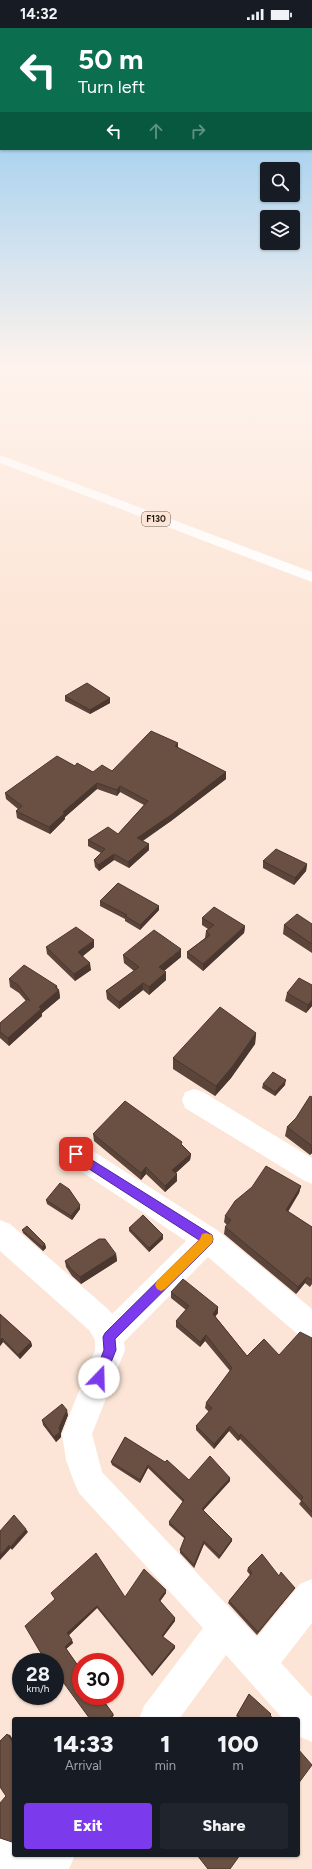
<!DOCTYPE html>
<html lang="en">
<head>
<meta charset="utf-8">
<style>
  :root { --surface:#171b24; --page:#20242c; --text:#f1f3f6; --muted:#9ea1a6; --accent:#7c3aed }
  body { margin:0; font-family:Figtree,sans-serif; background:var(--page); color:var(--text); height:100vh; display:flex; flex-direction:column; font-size:15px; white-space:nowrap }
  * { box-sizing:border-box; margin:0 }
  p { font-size:13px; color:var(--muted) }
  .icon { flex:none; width:22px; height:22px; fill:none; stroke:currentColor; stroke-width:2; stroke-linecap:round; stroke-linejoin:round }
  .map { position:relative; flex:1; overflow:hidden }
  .side { position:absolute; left:12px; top:1689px; width:288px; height:140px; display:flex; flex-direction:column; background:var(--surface); border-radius:4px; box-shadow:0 1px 3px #0004 }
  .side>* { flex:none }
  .guide { position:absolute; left:0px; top:0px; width:312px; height:122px; box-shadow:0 1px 3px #0004; background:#0b6e4f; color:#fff; overflow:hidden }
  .fabs { position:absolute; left:260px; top:134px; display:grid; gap:8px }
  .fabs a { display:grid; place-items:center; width:40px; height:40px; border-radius:4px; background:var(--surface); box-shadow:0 1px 3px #0004; font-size:20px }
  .speed { position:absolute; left:12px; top:1625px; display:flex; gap:8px; font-size:20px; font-weight:700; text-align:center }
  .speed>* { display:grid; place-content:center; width:52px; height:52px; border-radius:50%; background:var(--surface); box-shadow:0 1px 3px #0004; line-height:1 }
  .speed small { font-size:10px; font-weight:400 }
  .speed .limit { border:6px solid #d22; background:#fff; color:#111 }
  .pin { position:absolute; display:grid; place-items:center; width:34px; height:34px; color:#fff; margin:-17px; border-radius:8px; box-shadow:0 2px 6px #0006 }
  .me { position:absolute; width:44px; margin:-22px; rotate:21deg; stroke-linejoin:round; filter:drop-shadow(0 0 3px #0008) }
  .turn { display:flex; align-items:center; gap:14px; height:84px; padding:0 12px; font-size:18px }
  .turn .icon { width:52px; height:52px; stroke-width:2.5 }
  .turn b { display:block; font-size:28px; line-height:34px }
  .lanes { display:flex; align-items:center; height:38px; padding:0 12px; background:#0003; justify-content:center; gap:20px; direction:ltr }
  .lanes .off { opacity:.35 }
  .eta { display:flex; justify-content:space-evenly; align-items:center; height:68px; text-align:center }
  .eta b { font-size:24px; font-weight:800; line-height:28px }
  .cta { display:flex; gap:8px; margin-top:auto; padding:8px 12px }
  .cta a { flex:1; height:46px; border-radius:4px; background:var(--accent); color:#fff; font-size:16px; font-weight:800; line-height:46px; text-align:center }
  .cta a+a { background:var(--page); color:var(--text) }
  .status { display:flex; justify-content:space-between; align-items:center; height:28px; padding:0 20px; background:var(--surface); direction:ltr }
  .status svg { height:11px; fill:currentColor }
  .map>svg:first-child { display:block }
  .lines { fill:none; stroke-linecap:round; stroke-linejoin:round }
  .minor { fill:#fff; fill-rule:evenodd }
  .major { fill:#fff; fill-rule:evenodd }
  .wall { fill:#5b443a }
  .shaded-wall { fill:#4a372f }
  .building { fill:#6a4f43; stroke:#4a372f }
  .route { fill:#7c3aed; stroke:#51269a }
  .slow { fill:#f59e0b }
  .labels { text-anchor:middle; stroke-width:4; stroke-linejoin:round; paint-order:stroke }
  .shield { fill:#fce5d6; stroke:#66584f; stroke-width:1 }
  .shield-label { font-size:9px; font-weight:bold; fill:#251b15 }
</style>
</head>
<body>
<div class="status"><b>14:32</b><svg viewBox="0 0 49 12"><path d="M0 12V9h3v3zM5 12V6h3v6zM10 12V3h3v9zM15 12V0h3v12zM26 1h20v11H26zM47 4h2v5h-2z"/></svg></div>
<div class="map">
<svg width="312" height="1841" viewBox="0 0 312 1841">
  <rect width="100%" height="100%" fill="#fce5d6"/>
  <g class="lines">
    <!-- minor -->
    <path class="minor" d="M194,1061L203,1064L312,1130V1156L303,1152L185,1080L182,1072L185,1064Z
      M76,1114L85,1118L217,1202L312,1281V1315L302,1310L208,1229L124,1314L125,1322L92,1406L102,1444L257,1609L300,1556L312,1551V1595L281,1635L312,1669V1714L298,1708V1691H283L226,1627L179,1691H139L144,1678L203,1600L79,1465L74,1454L66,1432L62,1406L95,1322V1312L89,1302L0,1223V1192L10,1196L109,1282L112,1286L186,1213L67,1134L63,1126L67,1118Z
      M0,1809L14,1814V1827H75L69,1841H0Z"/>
    <!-- major -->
    <path class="major" d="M0,427L312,544V554L0,435Z"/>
  </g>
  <!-- wall -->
  <path class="wall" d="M65,668L110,670V675L90,686L65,673Z
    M178,720L226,744V751L171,793L143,813L149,816V822L129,840L114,832L99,843L95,839L94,832L101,825L88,818V812L118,806L144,777L120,764L117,768L97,761L65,789V791L50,806L17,790L16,783L18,781L6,771L5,765L75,738L93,744L112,743Z
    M263,833L307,836L306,843L294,857L263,840Z
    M100,873L159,882L140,902L125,893V891L100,878Z
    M202,890L245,898L244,905L203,943L187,930V924L205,910L206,903L208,901L202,897Z
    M312,896V925L283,906L284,897Z
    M46,919H94L83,928L91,942L75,953L47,926Z
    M123,927L181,929L164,943L166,952L149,967L143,962L119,981L107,971L106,963L134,943L124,935Z
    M9,951L58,961L59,962L60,970L42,985V988L9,1018L0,1010V995L26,973L19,965L10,959Z
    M312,957V978L306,985L285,973L287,965Z
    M256,1005L255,1016L231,1050L215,1068L173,1041V1030Z
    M263,1056L285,1057L275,1068L262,1060Z
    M312,1069V1125L310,1127L285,1108L287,1099L296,1090Z
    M93,1106L182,1117L191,1126L190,1132L176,1145L177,1153L165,1164L146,1146L141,1152L94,1113Z
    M301,1158L299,1165L288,1184L312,1199V1256L310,1259L305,1255L296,1266L224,1206L225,1199L227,1197L224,1194L225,1188Z
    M46,1172L80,1181L72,1192L47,1176Z
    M129,1200L163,1207V1211L149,1224L129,1203Z
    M22,1202L45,1216L46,1220L43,1223L23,1205Z
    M116,1226L117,1233L81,1256L72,1248L66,1239L65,1233Z
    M171,1264L218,1279V1285L215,1288L247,1328L279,1327L312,1310V1490L299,1476L301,1473L240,1411L238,1413L229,1403L214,1421L196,1402V1398L209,1384L205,1380L206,1375L230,1343L205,1313L200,1319L176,1299V1293L186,1282L171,1270Z
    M0,1286L31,1314L32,1318L20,1331L3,1314L0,1318Z
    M68,1387L61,1405V1409L56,1414L43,1397L42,1392Z
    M125,1409L189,1452L230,1453L203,1482L232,1511V1513L219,1531L204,1516L194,1540L180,1525V1522L185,1511L169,1497V1494L183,1474L148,1440L140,1455L112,1437L111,1434Z
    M248,1540L295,1560L257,1607L228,1575L229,1573L250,1547L247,1543Z
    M166,1565L160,1573L175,1590V1593L163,1609L175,1618V1620L152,1648L97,1580L69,1607L73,1615L66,1621L114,1687L25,1598L125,1569Z
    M249,1666L270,1687L273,1691H240L236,1688Z"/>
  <!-- shaded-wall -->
  <path class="shaded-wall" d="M110,670V675L90,686V682Z
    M178,715V721L175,718Z
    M226,744V751L171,793L137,816V810Z
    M97,755V761L65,789V791L50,806L49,799L63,784Z
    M120,758V764L117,768V762Z
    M149,816V822L129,840L128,834Z
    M114,826V832L99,843L98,837Z
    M307,836L306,843L294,857L295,850Z
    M159,878V882L140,902V897Z
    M245,898L244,905L203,943V936Z
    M94,912V919L79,931L78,924Z
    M181,921V929L159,947V939Z
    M90,935L91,942L75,953L74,946Z
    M166,944V952L149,967V959Z
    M143,955V962L119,981V974Z
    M57,958L58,963L59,962L60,970L42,985V988L9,1018L8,1010L39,979L55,959Z
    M312,972V978L306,985L308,977Z
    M256,1005L255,1016L231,1050L215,1068L216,1058Z
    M286,1052L285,1057L275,1068V1064Z
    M312,1118V1125L310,1127Z
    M191,1126L190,1132L172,1148V1142Z
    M146,1139V1146L141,1152V1145Z
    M177,1146V1153L165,1164V1158Z
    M301,1158L299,1165L284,1189L286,1182Z
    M80,1177V1181L72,1192L71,1188Z
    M163,1207V1211L149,1224V1220Z
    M45,1216L46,1220L43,1223L42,1219Z
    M116,1226L117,1233L81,1256L80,1249Z
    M307,1249L305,1255L296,1266L298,1259Z
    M218,1279V1285L213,1292V1286Z
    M206,1307L205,1313L200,1319V1314Z
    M2,1310L3,1314L0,1318V1312Z
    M31,1314L32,1318L20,1331L18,1327Z
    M67,1382L68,1387L61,1405V1409L56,1414L54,1409L59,1400Z
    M230,1398L229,1403L214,1421V1416Z
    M241,1406L240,1411L238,1413L239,1408Z
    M148,1437V1440L140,1455V1452Z
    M230,1450V1453L202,1484V1481Z
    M26,1501L28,1504L12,1522L10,1519Z
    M232,1511V1513L219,1531L220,1528Z
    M204,1513V1516L194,1540V1537Z
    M9,1517L11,1520L0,1532V1527Z
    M166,1562V1565L159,1575V1572Z
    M97,1578V1580L69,1607L67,1605Z
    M175,1590V1593L162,1610V1608Z
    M72,1612L73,1615L66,1621L65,1619Z
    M175,1618V1620L152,1648V1646Z
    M113,1686L114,1687L111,1691H109Z
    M7,1706L10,1707L14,1713V1716Z"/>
  <!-- building -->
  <path class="building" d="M87,655L110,670L90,682L65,668Z
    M151,703L178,715L175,718L226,744L171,787L137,810L149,816L128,834L114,826L98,837L94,832L105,821L88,812L108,799L118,806L148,773L120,758L117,762L97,755L63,784L65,785L49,799L16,783L22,778L5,765L57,728L75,738L77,735L93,744L102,737L112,743Z
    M276,821L307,836L295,850L263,833Z
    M118,855L159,878L140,897L125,888L127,887L100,873Z
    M214,879L245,898L203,936L187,924L210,907L206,903L214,897L202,890Z
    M297,886L312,896V916L284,897Z
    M76,899L94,912L78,924L90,935L74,946L46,919Z
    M154,902L181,921L159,939L166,944L149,959L143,955L119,974L106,963L139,939L123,927Z
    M24,937L57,958L55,959L59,962L39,979L41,981L8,1010L0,1004V995L28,971L30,973L18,957L9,951Z
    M299,950L312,957V972L308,977L287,965Z
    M220,979L256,1005L232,1039L216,1058L173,1030Z
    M273,1044L286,1052L275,1064L263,1056Z
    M310,1068L312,1069V1118L287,1099L296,1090Z
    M125,1073L182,1114L181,1116L191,1126L172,1142L177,1146L165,1158L146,1139L141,1145L93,1106Z
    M266,1138L301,1158L286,1182L312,1199V1252L307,1249L298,1259L225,1199L231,1192L225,1188L235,1173L252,1159Z
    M60,1155L69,1161L80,1177L71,1188L46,1172Z
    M143,1187L163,1207L149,1220L129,1200Z
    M27,1198L45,1216L42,1219L22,1202Z
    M99,1211H105L116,1226L80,1249L71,1241L65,1233Z
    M183,1251L218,1279L213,1286L247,1328L264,1311L279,1327L300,1304L312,1310V1484L301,1472L303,1469L241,1406L239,1408L230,1398L214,1416L196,1398L212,1380L206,1375L232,1340L206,1307L200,1314L176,1293L189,1278L171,1264Z
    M0,1286L31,1314L18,1327L2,1310L0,1312Z
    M62,1376L67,1382L59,1400L60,1404L54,1409L42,1392Z
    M125,1409L165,1434L167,1432L189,1452L210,1428L230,1450L202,1481L232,1511L220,1528L204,1513L194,1537L180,1522L185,1509L169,1494L184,1472L148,1437L140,1452L111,1434Z
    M14,1487L26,1501L10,1519L9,1517L0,1527V1503Z
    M96,1525L125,1569L144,1541L166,1562L159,1572L175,1590L162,1608L175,1618L152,1646L97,1578L67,1605L72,1612L65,1619L81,1642V1668H100L113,1686L109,1691H90L55,1643V1634H46L25,1598L55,1571L51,1565Z
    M262,1526L279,1548L281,1544L295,1560L258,1604L229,1573L252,1545L248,1540Z
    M249,1666L271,1686L270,1687L273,1691H242L237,1687Z
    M7,1706L14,1716V1812L12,1814L0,1810V1775L6,1768L0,1759V1713Z
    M298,1721L312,1737L298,1756Z
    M197,1827H240L230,1841H208Z"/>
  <!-- sky -->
  <linearGradient id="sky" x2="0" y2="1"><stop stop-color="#7ec2f0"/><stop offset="0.57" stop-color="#fef3ed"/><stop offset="1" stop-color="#fef3ed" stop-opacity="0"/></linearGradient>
  <rect width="312" height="595" fill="url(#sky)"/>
  <!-- route -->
  <path class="route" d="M76,1122L212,1207L213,1211L212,1215L115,1311L116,1322L103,1354L99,1356L94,1354L93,1350L104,1322L103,1309L105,1305L199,1212L72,1130L70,1126L72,1123Z"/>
  <!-- slow -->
  <path class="slow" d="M206,1205L212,1207L213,1211L212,1215L165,1261L161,1263L157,1261L155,1257L157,1253L200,1211L202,1206Z"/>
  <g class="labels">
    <!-- shield labels -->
    <rect class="shield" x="142" y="484" width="28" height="14" rx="3"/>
    <g class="shield-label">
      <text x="156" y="494">F130</text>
    </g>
  </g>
</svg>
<div class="fabs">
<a><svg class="icon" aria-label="search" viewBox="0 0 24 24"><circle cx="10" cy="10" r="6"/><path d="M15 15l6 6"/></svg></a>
<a><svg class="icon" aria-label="layers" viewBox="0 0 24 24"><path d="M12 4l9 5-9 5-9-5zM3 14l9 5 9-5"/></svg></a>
</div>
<div class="speed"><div>28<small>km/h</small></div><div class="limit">30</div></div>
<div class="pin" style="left:76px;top:1126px;background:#d93025"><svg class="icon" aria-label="arrive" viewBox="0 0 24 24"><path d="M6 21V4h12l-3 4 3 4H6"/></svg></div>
<svg class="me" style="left:99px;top:1350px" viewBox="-20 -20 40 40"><circle r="19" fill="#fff"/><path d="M0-13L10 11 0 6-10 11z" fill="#7c3aed"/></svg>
<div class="guide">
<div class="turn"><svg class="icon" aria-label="left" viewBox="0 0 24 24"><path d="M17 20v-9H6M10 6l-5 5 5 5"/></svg><div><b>50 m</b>Turn left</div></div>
<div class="lanes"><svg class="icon" aria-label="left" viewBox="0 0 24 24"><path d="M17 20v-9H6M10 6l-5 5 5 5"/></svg><svg class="icon off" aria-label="ahead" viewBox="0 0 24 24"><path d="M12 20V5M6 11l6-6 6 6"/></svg><svg class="icon off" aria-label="right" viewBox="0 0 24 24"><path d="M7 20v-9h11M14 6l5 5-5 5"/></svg></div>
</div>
<section class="side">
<div class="eta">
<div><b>14:33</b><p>Arrival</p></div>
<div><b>1</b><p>min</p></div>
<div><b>100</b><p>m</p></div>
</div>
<div class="cta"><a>Exit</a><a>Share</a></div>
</section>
</div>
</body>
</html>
